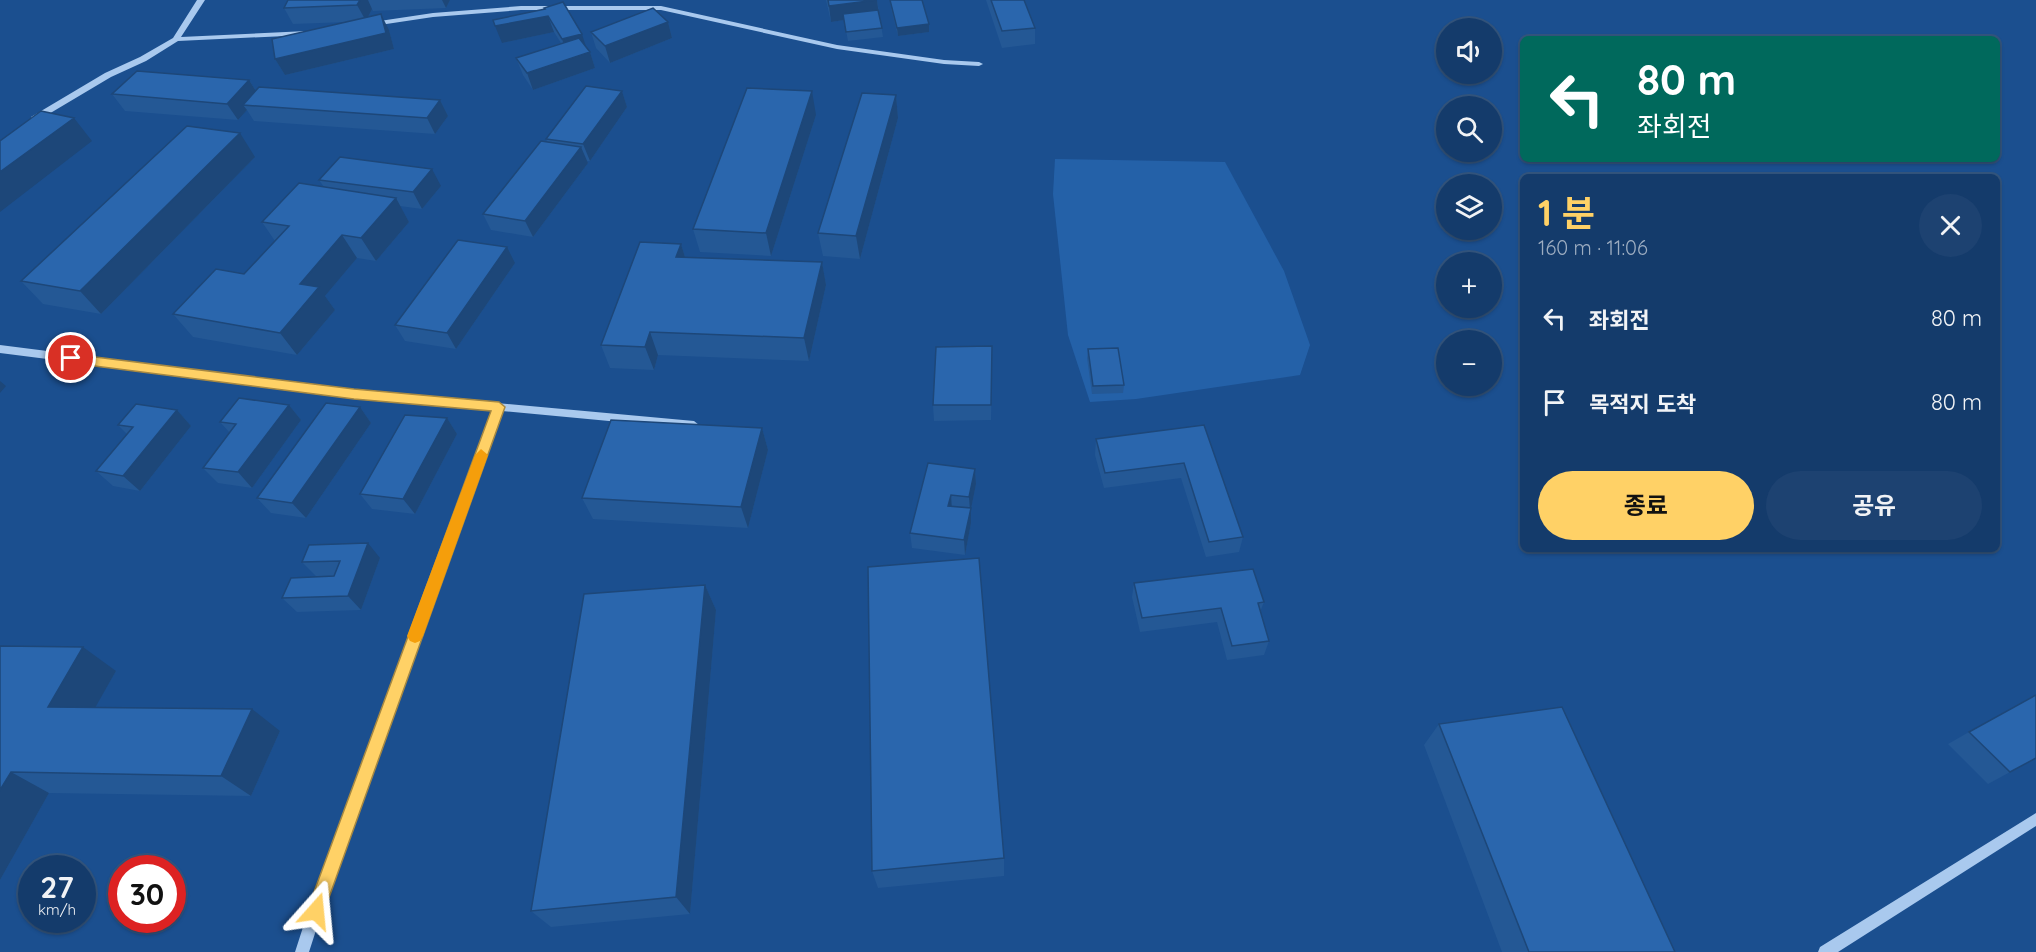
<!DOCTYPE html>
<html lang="ko">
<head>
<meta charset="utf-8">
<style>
  :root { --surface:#143b6b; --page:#1d4271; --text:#f1f3f6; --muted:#9dadc1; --line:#33557e; --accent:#ffd166 }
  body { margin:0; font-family:Quicksand,"Noto Sans KR",sans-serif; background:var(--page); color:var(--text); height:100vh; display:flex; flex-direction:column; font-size:22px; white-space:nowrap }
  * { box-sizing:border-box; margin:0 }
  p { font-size:20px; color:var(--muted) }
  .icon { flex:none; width:33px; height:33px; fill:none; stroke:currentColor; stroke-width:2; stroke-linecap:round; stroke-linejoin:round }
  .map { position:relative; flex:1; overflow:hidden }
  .details { position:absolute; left:1520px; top:174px; width:480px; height:378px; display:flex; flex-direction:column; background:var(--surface); border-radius:9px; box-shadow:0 2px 4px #0004,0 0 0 2px var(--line) }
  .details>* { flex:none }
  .top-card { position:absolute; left:1520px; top:36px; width:480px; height:126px; border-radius:9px; box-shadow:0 2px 4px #0004,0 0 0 2px var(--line); background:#00695c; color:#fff; overflow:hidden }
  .controls { position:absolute; left:1436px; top:18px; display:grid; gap:12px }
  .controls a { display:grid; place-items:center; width:66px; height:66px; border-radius:50%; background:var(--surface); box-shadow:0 2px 4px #0004,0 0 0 2px var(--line); font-size:30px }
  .speed { position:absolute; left:18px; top:855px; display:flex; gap:12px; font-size:30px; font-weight:700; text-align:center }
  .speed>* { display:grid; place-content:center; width:78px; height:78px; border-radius:50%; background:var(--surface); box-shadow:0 2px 4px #0004,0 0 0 2px var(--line); line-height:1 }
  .speed small { font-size:15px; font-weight:400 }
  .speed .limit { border:9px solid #d22; background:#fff; color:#111 }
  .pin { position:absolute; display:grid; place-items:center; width:51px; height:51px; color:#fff; margin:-26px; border:3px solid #fff; border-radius:50%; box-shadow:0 2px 6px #0007 }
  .me { position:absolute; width:66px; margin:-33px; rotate:18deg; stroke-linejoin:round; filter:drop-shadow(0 0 4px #0008) }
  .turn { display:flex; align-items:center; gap:21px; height:126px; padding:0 18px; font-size:27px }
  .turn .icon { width:78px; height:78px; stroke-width:2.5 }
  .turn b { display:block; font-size:42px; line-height:51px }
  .round { display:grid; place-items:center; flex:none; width:63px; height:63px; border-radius:32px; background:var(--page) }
  .summary { display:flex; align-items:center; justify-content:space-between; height:102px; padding:0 18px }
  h1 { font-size:36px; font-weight:700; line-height:45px; color:var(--accent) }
  .primary-button { display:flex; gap:12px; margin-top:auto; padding:12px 18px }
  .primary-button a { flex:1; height:69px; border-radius:36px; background:var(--accent); color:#111; font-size:24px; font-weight:700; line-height:69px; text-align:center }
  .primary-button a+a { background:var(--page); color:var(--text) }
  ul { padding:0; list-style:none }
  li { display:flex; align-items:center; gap:18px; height:84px; padding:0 18px }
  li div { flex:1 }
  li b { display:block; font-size:22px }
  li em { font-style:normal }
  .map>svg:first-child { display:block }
  .green { fill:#2461a8 }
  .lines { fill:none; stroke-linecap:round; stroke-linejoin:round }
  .minor { fill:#a9c9ee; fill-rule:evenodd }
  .wall { fill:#245895 }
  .shaded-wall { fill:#1d4779 }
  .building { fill:#2a66ad; stroke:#1d4779; stroke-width:1.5 }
  .route { fill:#ffd166; stroke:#a68842; stroke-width:1.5 }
  .slow { fill:#f59e0b }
</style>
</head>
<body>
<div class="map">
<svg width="2036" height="952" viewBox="0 0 2036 952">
  <rect width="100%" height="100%" fill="#1b4f8f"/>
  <!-- green -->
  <path class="green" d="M1055,159L1225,162L1284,271L1310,345L1300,375L1136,399L1090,402L1068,335L1053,194Z"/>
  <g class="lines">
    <!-- minor -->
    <path class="minor" d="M197,0H205L181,37L307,31L311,33L307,35L178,41L146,61L111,77L37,121H31V117L105,73L140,57L173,38Z
      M521,6H661L837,45L944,60L979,62L983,64L979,66L944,64L837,49L661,10H521L433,17L373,26L369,24L373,22L433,13Z
      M0,345L354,390L694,421L699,425L694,429L502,411L329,890L309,952H295L315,890L493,410L354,398L0,353Z
      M2036,813V826L1838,952H1818L1820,947Z"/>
  </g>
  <!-- wall -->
  <path class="wall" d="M288,0H450L446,8L373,11L372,9L368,17L389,30L394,49L285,75L275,59L347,22L293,24L284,8Z
    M826,0H877L883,37L848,41L844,20L831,22Z
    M890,0L929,24V32L898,36L891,8Z
    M986,0H1024L1035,28V44L1002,48Z
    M545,9L586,48L590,52L595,68L533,90L523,75L516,58L561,43L554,32L502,43Z
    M668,22L672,38L610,63L596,48L591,32Z
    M249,80L256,91L440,100L448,116L435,134L254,121L247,110L238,120L125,111L112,94Z
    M622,91L627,107L590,161H587L588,163L533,237L491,230L483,214L547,141L546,139Z
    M896,95L898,118L860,259L823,256L818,233Z
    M816,115L771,256L700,252L693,229Z
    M255,157L101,314L43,304L21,281Z
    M319,180L441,186L422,209L400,206L409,222L376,261L357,258L325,296L335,310L297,355L193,337L173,314L244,274L275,241L262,222L324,187Z
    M681,244L685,257L822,262L826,285L809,361L658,355L654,370L610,368L601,345Z
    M515,263L456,349L405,341L395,325Z
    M1088,349L1124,385L1123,393L1092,394L1087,358Z
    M992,362L991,420L934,421L933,405Z
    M289,405L301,420L252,488L218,483L203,468L230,433L220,422Z
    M360,407L371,423L306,518L271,513L257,498Z
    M177,410L191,426L140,491L113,486L96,471L127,434L118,425Z
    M447,418L457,434L415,514L372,509L360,494Z
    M1204,425L1243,537L1239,552L1206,557L1181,478L1104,488L1095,455L1096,439Z
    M762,428L768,450L748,528L593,519L582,498Z
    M975,469L976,484L971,509V523L965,555L912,548L910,533Z
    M380,558L361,610L297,612L282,598L334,576H316L302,562Z
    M1134,583L1264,602L1260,612L1269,641L1264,655L1227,660L1217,622L1140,632L1132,597Z
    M705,585L716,610L690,914L551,927L531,911Z
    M0,646L116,671L95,707L280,731L251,796L49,793L0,880Z
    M1439,724L1675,952H1502L1424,745Z
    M1969,732L2036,758L1988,784L1948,744Z
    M1004,858V876L878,888L872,871Z"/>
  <!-- shaded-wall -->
  <path class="shaded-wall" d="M360,0H368L372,9L366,21L357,5Z
    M442,0H450L446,8Z
    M877,0L879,16L843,14L844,20L831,22L829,6Z
    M381,14L389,30L394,49L285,75L275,59Z
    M548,16L554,32L502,43L495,26Z
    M668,22L672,38L610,63L605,46Z
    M929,24V32L898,36L897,28Z
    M582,34L587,50L568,56L562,39Z
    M590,52L595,68L533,90L527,73Z
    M249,80L259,96L243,105L247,110L238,120L227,104Z
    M622,91L627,107L590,161L583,144Z
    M812,91L816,115L771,256L766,233Z
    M896,95L898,118L860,259L856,236Z
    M440,100L448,116L435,134L427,118Z
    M74,118L92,141L0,212V172Z
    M240,133L255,157L101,314L80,291Z
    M581,147L588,163L533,237L525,221Z
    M432,169L441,186L422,209L413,192Z
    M396,198L409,222L376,261L361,238Z
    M342,235L357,258L325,296L335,310L297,355L280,333L300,284Z
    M681,244L688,267L676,257Z
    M507,247L515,263L456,349L447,333Z
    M822,262L826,285L809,361L804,338Z
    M650,332L658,355L654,370L645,347Z
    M0,381L6,386L0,393Z
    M289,405L301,420L252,488L238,472Z
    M360,407L371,423L306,518L292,503Z
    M177,410L191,426L140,491L123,476Z
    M447,418L457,434L415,514L403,499Z
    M762,428L768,450L748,528L741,507Z
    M975,469L976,484L971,509V523L965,555L964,540L970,511L969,497Z
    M951,495L952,510L948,506Z
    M368,543L380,558L361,610L348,596Z
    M705,585L716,610L690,914L676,897Z
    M83,647L116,671L83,729L48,707Z
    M252,709L280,731L251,796L221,776Z
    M11,772L49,793L0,880V790Z"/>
  <!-- building -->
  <path class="building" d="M288,0H360L357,5L284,8Z
    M828,0H876L829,6Z
    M890,0H922L929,24L897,28Z
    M991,0H1024L1035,28L1002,31Z
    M563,2L582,34L562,39L548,16L495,26L493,20L545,9L544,8Z
    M653,8L668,22L605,46L591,32Z
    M878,10L882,28L846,32L843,14Z
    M381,14L386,33L275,59L272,39Z
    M579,38L590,52L527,73L516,58Z
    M137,71L249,80L227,104L112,94Z
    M586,86L622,91L583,144L546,139Z
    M259,87L440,100L427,118L243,105Z
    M747,88L812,91L766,233L693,229Z
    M862,93L896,95L856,236L818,233Z
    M41,111L74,118L0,172V141Z
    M187,126L240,133L80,291L21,281Z
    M541,141L581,147L525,221L483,214Z
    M340,157L432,169L413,192L319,180Z
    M299,183L396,198L361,238L342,235L300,284L319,287L280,333L173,314L216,269L244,274L289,226L262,222Z
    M458,240L507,247L447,333L395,325Z
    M640,242L681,244L676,257L822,262L804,338L650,332L645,347L601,345Z
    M992,346L991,405H933L936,347Z
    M1118,348L1124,385L1093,386L1088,349Z
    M239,398L289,405L238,472L203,468L236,424L220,422Z
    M326,403L360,407L292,503L257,498Z
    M136,404L177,410L123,476L96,471L133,427L118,425Z
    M405,415L447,418L403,499L360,494Z
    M611,420L762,428L741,507L582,498Z
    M1204,425L1243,537L1209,542L1184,463L1105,473L1096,439Z
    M928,463L975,469L969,497L951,495L948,506L971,508L964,540L910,533Z
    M368,543L348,596L282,598L291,578L334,576L340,561L302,562L309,545Z
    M979,558L1004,858L872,871L868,567Z
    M1253,569L1264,602L1258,603L1269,641L1232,646L1221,608L1142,618L1134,583Z
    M705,585L676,897L531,911L584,594Z
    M0,646L83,647L48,707L252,709L221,776L11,772L0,790Z
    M2036,695V758L2010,772L1969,732Z
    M1562,707L1675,952H1529L1439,724Z"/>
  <!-- route -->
  <path class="route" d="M71,354L354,389L499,402L505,407L322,917L316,920L309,917L307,911L491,411L354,399L71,363L64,358Z"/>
  <!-- slow -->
  <path class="slow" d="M481,449L488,455L423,636L420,641L415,643L410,641L407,636L475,455Z"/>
</svg>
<div class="controls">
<a><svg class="icon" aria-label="sound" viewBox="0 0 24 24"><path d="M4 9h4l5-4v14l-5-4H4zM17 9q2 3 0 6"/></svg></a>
<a><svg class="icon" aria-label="search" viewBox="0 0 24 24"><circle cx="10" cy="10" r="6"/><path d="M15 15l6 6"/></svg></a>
<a><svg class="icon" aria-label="layers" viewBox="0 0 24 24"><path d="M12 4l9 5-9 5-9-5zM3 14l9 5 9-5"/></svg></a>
<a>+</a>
<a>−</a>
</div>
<div class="speed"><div>27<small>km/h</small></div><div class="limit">30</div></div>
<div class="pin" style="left:71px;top:358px;background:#d93025"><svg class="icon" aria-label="arrive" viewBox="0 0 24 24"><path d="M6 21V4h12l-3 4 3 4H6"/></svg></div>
<svg class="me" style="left:316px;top:911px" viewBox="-20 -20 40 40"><path d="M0-17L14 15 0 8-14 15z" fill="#ffd166" stroke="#fff" stroke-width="4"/></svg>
<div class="top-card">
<div class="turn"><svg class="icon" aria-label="left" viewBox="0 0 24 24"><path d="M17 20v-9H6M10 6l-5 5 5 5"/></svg><div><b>80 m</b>좌회전</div></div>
</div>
<section class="details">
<div class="summary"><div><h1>1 분</h1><p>160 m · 11:06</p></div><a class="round"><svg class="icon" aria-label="close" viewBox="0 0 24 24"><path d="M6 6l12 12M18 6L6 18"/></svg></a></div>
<ul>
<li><svg class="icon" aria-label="left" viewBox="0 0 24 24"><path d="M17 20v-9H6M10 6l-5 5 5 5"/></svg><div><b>좌회전</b></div><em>80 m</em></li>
<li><svg class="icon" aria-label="arrive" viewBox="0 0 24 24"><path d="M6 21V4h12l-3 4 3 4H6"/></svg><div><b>목적지 도착</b></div><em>80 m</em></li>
</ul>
<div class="primary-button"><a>종료</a><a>공유</a></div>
</section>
</div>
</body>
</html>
